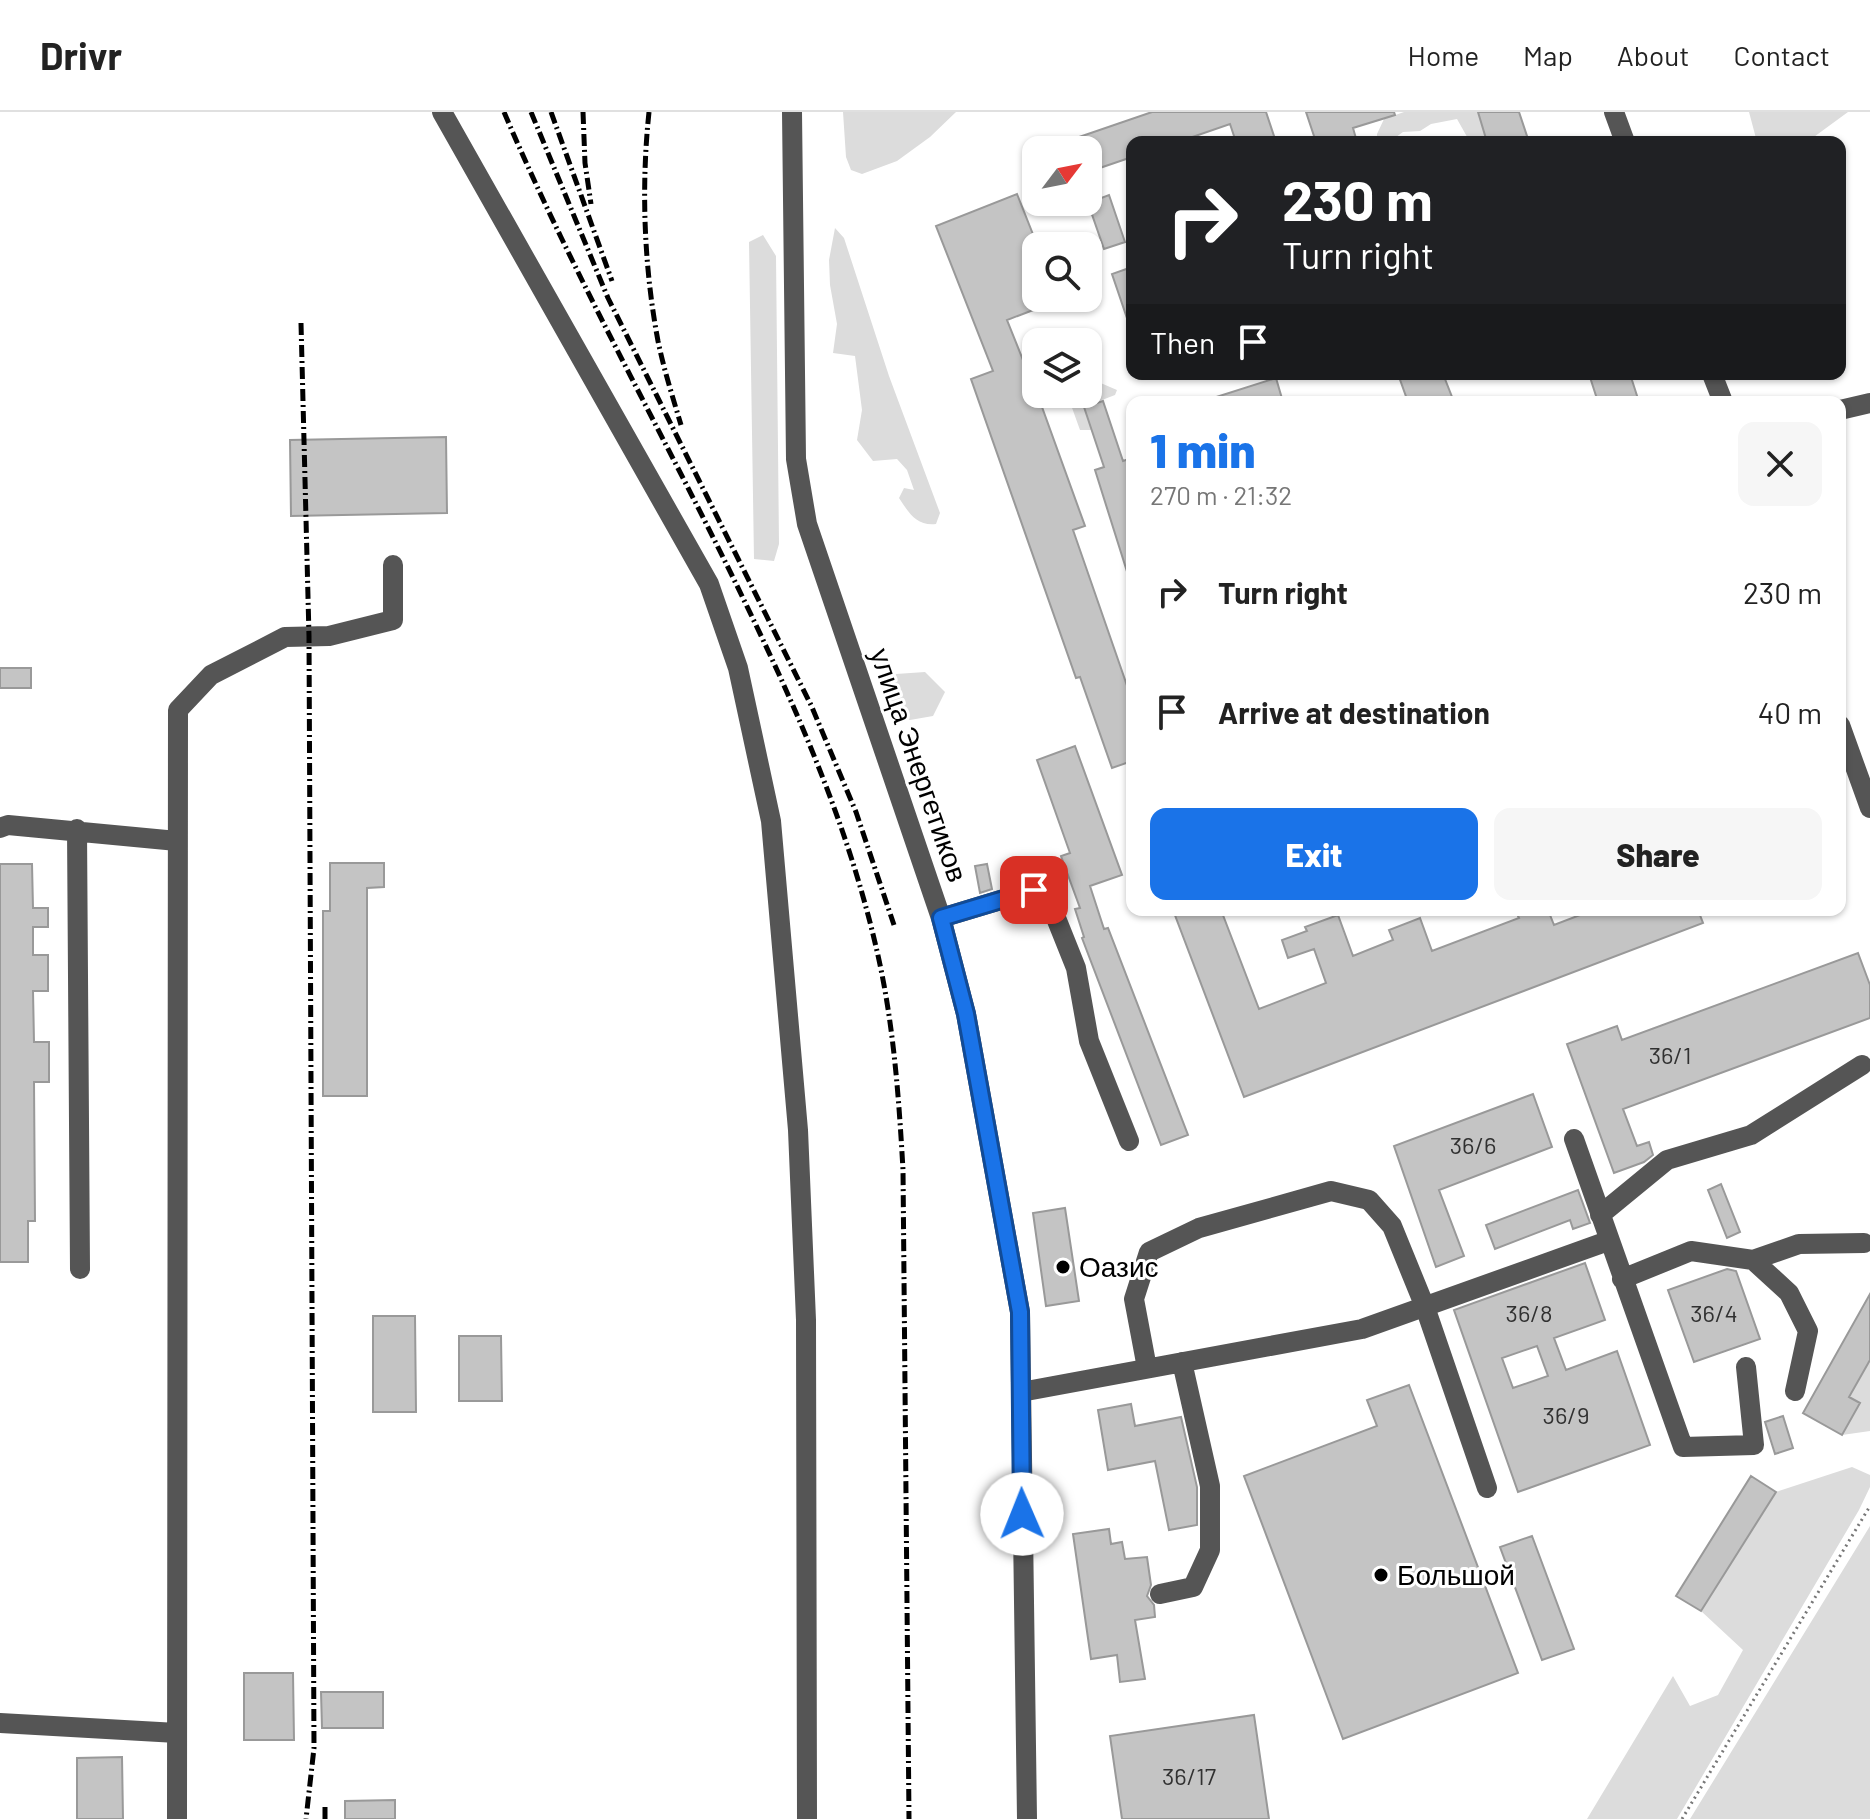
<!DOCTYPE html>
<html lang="en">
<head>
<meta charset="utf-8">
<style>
  :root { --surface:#fff; --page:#f6f6f6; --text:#222; --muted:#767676; --line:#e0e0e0; --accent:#1a73e8 }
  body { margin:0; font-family:Barlow,sans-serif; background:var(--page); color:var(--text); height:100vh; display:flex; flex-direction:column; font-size:30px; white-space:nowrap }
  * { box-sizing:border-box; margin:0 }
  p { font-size:26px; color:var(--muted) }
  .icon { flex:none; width:44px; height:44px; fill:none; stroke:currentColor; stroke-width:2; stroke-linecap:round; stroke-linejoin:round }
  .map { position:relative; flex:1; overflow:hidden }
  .sheet { position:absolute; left:1126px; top:284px; width:720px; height:520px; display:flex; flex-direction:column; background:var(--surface); border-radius:16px; box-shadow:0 2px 6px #0004 }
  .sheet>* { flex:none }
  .guide { position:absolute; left:1126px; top:24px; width:720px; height:244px; border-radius:16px; box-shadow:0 2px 6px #0004; background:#202124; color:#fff; overflow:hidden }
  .needle { width:52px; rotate:58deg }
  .tools { position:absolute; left:1022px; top:24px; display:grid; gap:16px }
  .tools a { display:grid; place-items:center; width:80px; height:80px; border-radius:16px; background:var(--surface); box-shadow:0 2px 6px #0004; font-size:40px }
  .pin { position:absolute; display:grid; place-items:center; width:68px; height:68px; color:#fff; margin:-34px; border-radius:16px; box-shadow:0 4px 12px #0006 }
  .me { position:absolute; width:88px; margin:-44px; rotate:359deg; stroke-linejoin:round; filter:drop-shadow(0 0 6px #0008) }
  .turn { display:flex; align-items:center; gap:28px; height:168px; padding:0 24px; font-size:36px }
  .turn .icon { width:104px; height:104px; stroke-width:2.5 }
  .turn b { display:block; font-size:56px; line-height:68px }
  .then { display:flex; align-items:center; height:76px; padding:0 24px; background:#0003; gap:16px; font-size:30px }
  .round { display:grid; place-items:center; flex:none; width:84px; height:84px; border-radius:16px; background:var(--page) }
  .headline { display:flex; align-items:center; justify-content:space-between; height:136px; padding:0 24px }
  h1 { font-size:48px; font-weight:800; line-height:60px; color:var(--accent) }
  .primary-button { display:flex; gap:16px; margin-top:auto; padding:16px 24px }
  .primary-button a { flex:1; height:92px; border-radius:16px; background:var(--accent); color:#fff; font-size:32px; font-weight:800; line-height:92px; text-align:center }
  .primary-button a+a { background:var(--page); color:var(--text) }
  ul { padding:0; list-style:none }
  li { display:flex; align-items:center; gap:24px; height:120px; padding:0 24px }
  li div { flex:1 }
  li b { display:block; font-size:30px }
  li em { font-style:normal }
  header { display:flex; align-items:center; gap:48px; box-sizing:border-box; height:112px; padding:0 40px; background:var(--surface); border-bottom:2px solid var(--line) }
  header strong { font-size:38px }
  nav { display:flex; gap:44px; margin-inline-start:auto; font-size:28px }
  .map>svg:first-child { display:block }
  .green { fill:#dcdcdc }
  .building { fill:#c4c4c4; stroke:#999; stroke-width:2; fill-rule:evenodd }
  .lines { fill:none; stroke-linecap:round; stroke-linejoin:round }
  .path { stroke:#777; stroke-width:3; stroke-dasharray:2 4; stroke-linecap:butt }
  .minor { stroke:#555; stroke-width:20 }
  .rail { stroke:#000; stroke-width:5; stroke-dasharray:12 4 2 4; stroke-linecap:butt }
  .route-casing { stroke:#114b97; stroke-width:20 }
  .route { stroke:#1a73e8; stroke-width:14 }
  .poi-dot { fill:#000; stroke:#fff; stroke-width:3 }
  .labels { text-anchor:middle; stroke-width:6; stroke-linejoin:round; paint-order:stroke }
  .number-label { font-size:24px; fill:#313131 }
  .street-label { font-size:28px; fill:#000; stroke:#fff }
  .poi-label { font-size:28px; fill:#000; stroke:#fff; text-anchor:start }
</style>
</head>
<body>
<header>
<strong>Drivr</strong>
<nav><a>Home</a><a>Map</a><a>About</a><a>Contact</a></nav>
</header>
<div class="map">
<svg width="1870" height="1707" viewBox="0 0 1870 1707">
  <rect width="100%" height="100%" fill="#fff"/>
  <!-- green -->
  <path class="green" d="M843,0H956L930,25L897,49L862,62L851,58L846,45Z
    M1404,0H1478L1487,30H1470L1457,7L1431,12L1420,19L1403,20L1389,30H1377V22L1384,7Z
    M1749,0H1848L1807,30H1757Z
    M835,116L844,126L889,264L940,401L936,412C916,414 909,401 899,386L904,376L914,378L907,358L897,347L873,349L857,328L862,298L855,244L833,241L837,212L830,173L829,148Z
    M763,123L776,144L779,432L774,449L754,447L749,130Z
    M1096,269L1117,278L1115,283L1084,295L1091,318H1080L1071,293L1079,282H1088V274Z
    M925,560L945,580L933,604L910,608L890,605L882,575L896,562Z
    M1870,1248V1319L1842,1323L1860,1291L1849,1285Z
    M1852,1355L1870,1363V1375L1859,1398L1677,1707H1587L1673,1564L1690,1594L1718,1583L1743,1538L1701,1499L1776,1380Z
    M1870,1414V1707H1690Z"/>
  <!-- building -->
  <path class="building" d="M1152,0H1266L1276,30H1236L1230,12L1178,30H1132V45L1088,60V38H1047V36Z
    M1306,0H1394L1395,3L1353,16L1357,30H1316Z
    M1478,0H1519L1529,30H1487Z
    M1017,82L1036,130V186L1062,187L1007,208L1023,248L1026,247L1036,282H1072L1042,295L1085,414L1073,418L1132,588V649L1112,656L1080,565L1076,566L971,267L993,259L936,114Z
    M1109,83L1125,130L1104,137L1088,91Z
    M1132,155V215H1130L1112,162Z
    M1398,262H1443L1454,290H1408Z
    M1589,262H1630L1639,290H1598Z
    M1276,266L1283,290H1210V287Z
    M1103,289L1123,349L1132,346V465L1129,466L1095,358L1104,355L1084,295Z
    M446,325L447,401L291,404L290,328Z
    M0,556H31V576H0Z
    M1075,634L1122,763L1090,774L1104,817L1108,816L1188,1023L1161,1033L1082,826L1084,825L1075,797L1080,796L1061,744L1070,741L1037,648Z
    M330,751H384V775L367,776V984H323V799H330Z
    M0,752H32L33,796H48V815H33V843H48V879H33L34,930H49V970H34L35,1109H28V1150H0Z
    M987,752L992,777L980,781L975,754Z
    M1173,798H1221L1259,897L1326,871L1314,837L1288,846L1282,828L1307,819L1305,815L1338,803L1353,844L1393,828L1389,818L1420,806L1432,839L1519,806L1517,802L1528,798H1548L1554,813L1593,798H1698L1703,811L1244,985Z
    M1858,841L1870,873V906L1623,997L1637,1034L1649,1030L1653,1043L1644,1050L1614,1061L1567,932L1617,914L1622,928Z
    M1533,982L1552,1035L1439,1078L1464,1144L1436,1155L1394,1034Z
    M1721,1072L1740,1120L1727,1126L1708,1078Z
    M1578,1078L1590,1111L1573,1117L1570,1108L1495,1137L1486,1113Z
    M1065,1096L1079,1189L1046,1194L1033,1101Z
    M1585,1151L1605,1208L1554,1226L1566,1258L1617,1239L1650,1333L1518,1380L1454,1198ZM1537,1234L1548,1264L1513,1276L1502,1246Z
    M1727,1157L1736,1159L1760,1227L1694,1250L1668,1178Z
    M1870,1182V1248L1849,1285L1860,1291L1842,1323L1803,1301Z
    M373,1204H415L416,1300H373Z
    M459,1224H501L502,1289H459Z
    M1409,1273L1518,1561L1343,1627L1244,1364L1377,1314L1367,1288Z
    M1131,1292L1135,1314L1181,1305L1197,1375V1413L1169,1418L1155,1349L1108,1358L1098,1298Z
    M1783,1304L1793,1336L1775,1342L1765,1310Z
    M1751,1364L1776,1380L1701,1499L1676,1484Z
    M1109,1417L1111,1432L1122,1430L1125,1447L1147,1445L1151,1473L1147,1484L1154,1493L1155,1505L1135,1508L1145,1567L1120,1570L1117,1543L1091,1547L1073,1422Z
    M1532,1424L1574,1537L1542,1548L1500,1435Z
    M244,1561H293L294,1628H244Z
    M321,1580H383V1616H322Z
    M1254,1603L1269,1707H1122L1110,1624Z
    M122,1645L123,1707H77V1646Z
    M395,1688V1707H345V1689Z"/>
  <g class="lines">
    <!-- path -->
    <path class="path" d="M1682,1707L1870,1394"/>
    <!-- minor -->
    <path class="minor" d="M442,0L709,472L738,556L771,709L798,1018L806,1208L807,1707
      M792,0L796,347L807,412L941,806L966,902L1020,1200L1027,1707
      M1614,0L1625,30
      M1712,262L1723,290
      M1840,298L1870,291
      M1840,613L1870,696
      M0,716L8,713L177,729
      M77,717L80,1157
      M941,806L1034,778L1046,781L1076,856L1089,929L1129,1029
      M1574,1027L1683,1335L1754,1333L1746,1255
      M1600,1103L1667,1048L1751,1023L1862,953
      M1753,1148L1799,1132L1864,1131
      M1622,1167L1691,1139L1753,1148L1789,1181L1808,1219L1795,1279
      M1147,1256L1134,1187L1149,1140L1199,1116L1331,1079L1369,1088L1392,1114L1425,1195L1487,1376
      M1021,1280L1362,1217L1608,1129
      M1160,1482L1193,1475L1210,1438V1374L1182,1250
      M0,1611L177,1621
      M177,1707L178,598L211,563L285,525L329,524L393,508V453"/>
    <!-- rail -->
    <path class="rail" d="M504,0C574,165 663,321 741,482C798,599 851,720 879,848C894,917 899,988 903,1058L909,1707
      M531,0L608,186L811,593L856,700L894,813
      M551,0L612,169
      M583,0L585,51L591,92
      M649,0C641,75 644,155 658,229C664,258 673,286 681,313
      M301,211L309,524L314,1636L306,1707
      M325,1707V1691"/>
  </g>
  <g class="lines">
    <defs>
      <path id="route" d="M1022,1402L1020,1200L966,902L941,806L1034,778"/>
    </defs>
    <!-- route casing -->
    <use href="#route" class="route-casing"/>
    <!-- route -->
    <use href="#route" class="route"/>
  </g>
  <!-- markers -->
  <g class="poi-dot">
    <circle cx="1063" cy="1155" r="8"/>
    <circle cx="1381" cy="1463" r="8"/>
  </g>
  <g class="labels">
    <!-- number labels -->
    <g class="number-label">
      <text x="1670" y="952">36/1</text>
      <text x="1473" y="1042">36/6</text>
      <text x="1529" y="1210">36/8</text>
      <text x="1714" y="1210">36/4</text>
      <text x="1566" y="1312">36/9</text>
      <text x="1189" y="1673">36/17</text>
    </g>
    <!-- street labels -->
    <g class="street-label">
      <text transform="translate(919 653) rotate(71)" y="10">улица Энергетиков</text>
    </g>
    <!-- poi labels -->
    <g class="poi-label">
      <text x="1079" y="1165">Оазис</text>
      <text x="1397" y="1473">Большой</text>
    </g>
  </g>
</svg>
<div class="tools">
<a><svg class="needle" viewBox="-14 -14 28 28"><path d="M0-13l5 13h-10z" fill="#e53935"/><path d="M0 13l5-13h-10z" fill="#767676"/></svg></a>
<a><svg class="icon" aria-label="search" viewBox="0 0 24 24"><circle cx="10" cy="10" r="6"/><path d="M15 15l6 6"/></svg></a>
<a><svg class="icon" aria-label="layers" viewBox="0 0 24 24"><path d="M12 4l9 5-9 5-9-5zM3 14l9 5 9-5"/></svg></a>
</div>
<div class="pin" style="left:1034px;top:778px;background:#d93025"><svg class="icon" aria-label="arrive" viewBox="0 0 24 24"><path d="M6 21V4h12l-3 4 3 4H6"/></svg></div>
<svg class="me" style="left:1022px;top:1402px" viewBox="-20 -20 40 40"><circle r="19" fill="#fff"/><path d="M0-13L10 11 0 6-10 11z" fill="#1a73e8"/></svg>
<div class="guide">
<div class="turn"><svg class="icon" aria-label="right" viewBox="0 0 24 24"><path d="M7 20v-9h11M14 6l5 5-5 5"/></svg><div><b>230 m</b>Turn right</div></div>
<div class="then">Then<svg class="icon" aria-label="arrive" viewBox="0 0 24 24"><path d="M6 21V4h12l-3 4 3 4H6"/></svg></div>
</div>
<section class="sheet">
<div class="headline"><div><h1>1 min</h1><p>270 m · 21:32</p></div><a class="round"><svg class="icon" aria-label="close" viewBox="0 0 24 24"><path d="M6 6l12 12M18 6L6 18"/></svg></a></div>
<ul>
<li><svg class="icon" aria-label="right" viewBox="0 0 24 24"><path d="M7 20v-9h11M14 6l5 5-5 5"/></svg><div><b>Turn right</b></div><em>230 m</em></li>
<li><svg class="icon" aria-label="arrive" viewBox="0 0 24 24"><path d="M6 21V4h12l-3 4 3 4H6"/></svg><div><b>Arrive at destination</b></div><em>40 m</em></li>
</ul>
<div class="primary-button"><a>Exit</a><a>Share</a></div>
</section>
</div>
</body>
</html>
